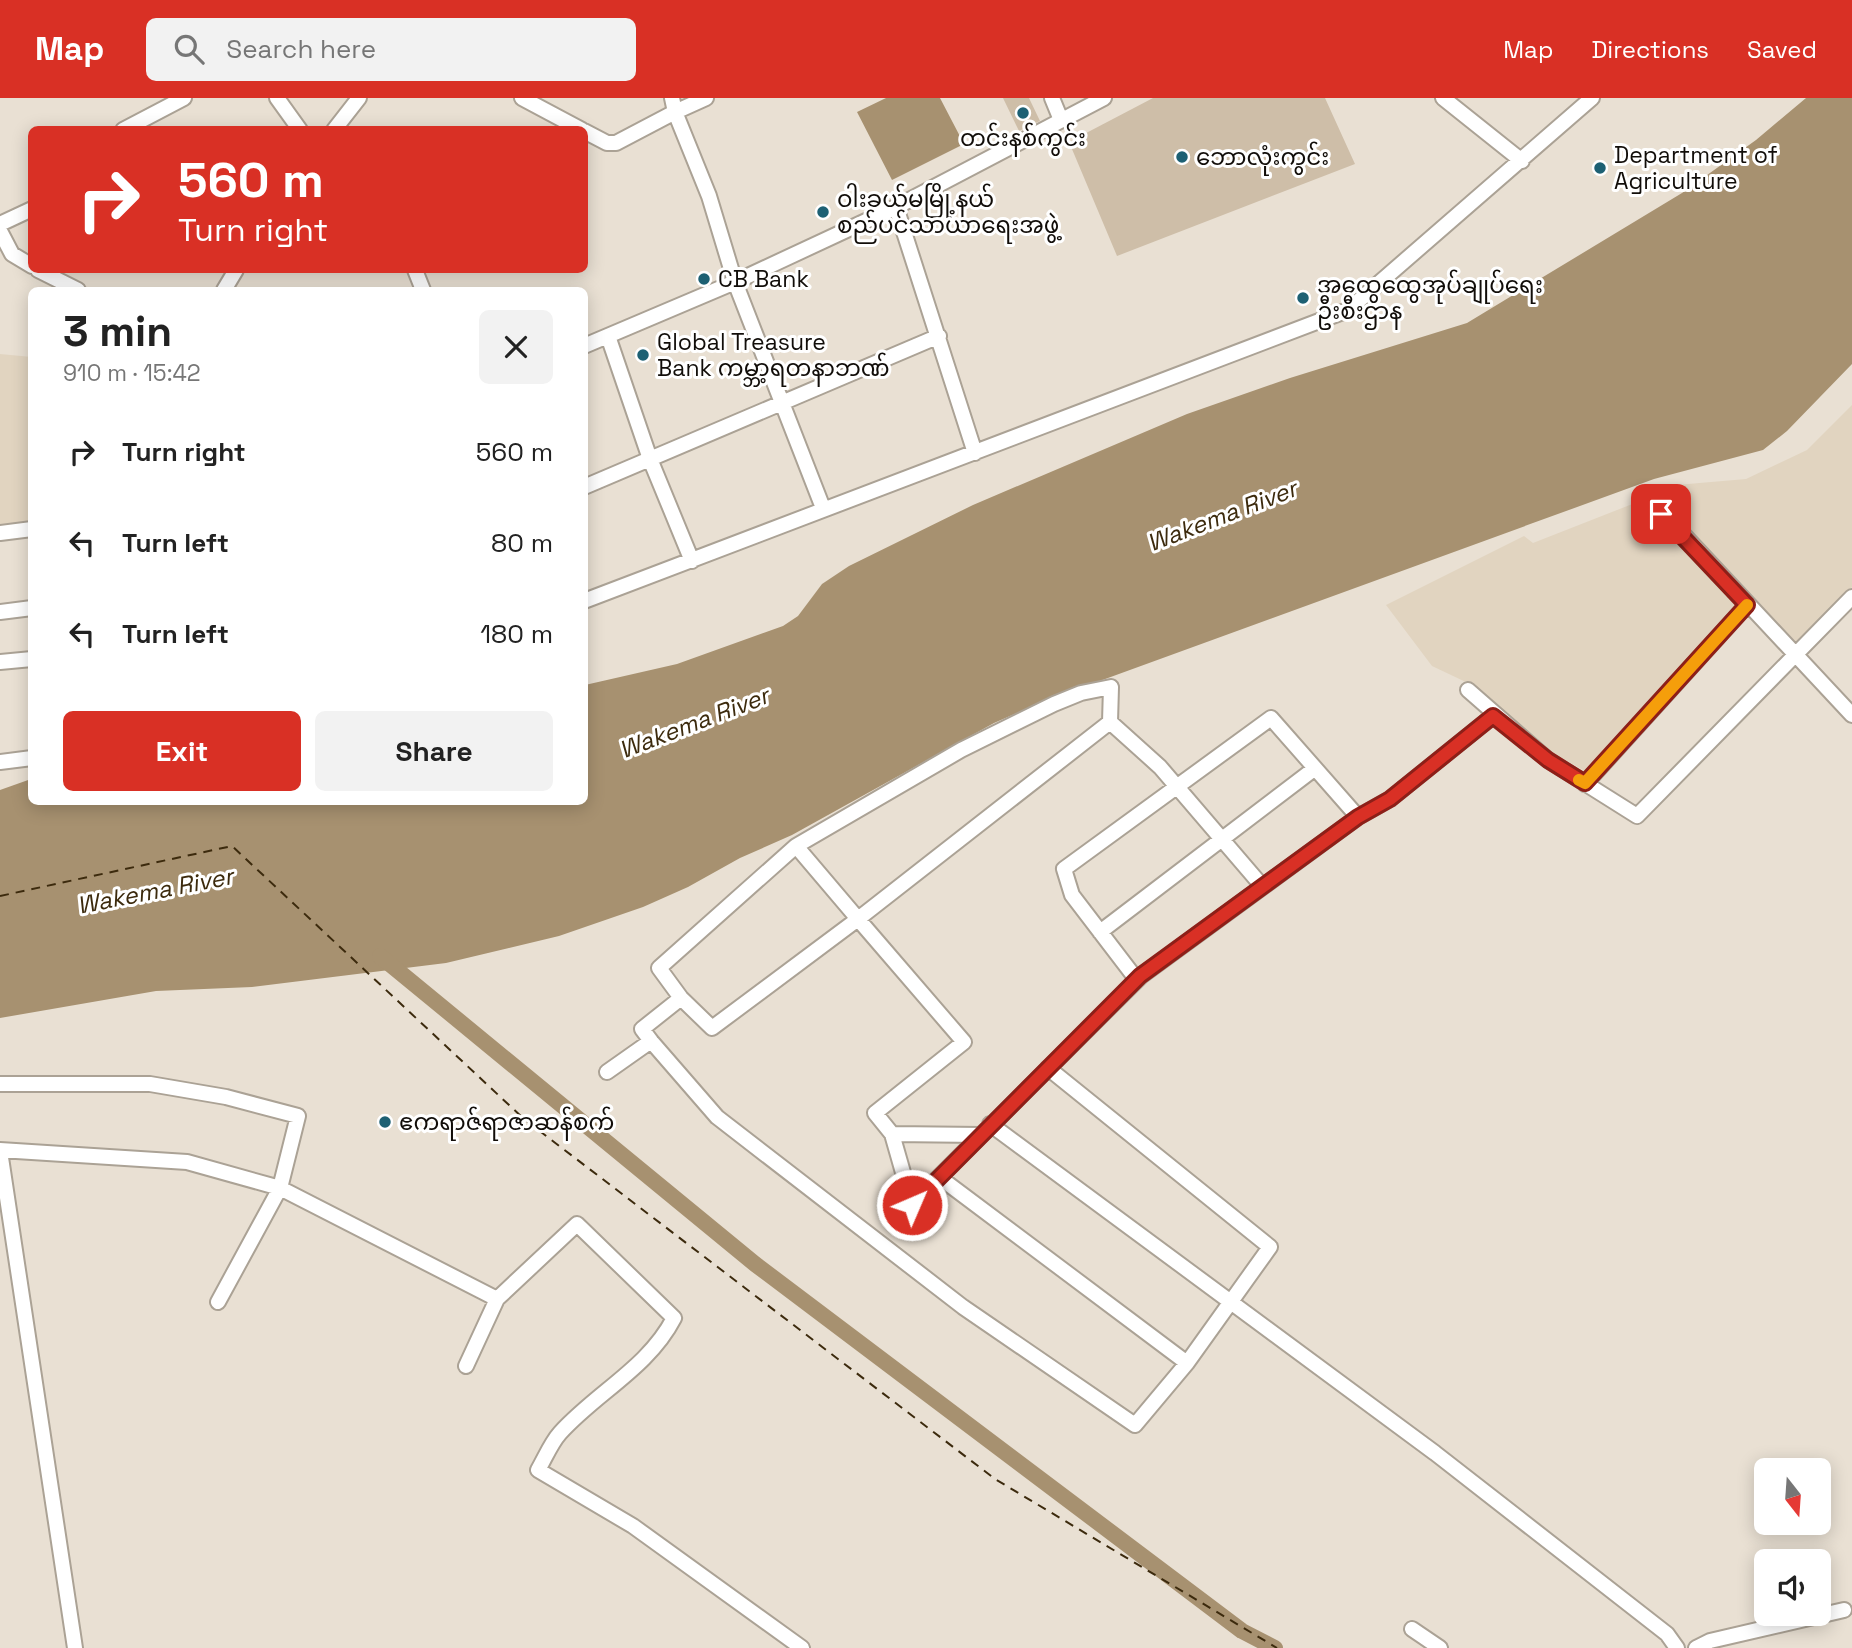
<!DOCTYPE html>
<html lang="en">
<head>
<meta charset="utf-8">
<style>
  :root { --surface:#fff; --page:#f2f2f2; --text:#222; --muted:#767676; --accent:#d93025 }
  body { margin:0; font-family:"Space Grotesk","Noto Sans Myanmar",sans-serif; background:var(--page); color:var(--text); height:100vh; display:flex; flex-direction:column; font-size:26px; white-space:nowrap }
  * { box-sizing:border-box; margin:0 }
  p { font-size:23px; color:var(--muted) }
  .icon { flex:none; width:38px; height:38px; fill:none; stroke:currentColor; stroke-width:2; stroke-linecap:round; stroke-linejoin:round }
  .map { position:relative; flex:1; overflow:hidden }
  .side { position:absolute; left:28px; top:189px; width:560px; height:518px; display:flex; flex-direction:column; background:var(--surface); border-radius:10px; box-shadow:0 4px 18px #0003 }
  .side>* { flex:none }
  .guide { position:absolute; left:28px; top:28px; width:560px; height:147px; border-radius:10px; box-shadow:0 4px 18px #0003; background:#d93025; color:#fff; overflow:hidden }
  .needle { width:46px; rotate:163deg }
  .buttons { position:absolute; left:1754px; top:1360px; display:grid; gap:14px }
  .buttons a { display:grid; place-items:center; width:77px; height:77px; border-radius:10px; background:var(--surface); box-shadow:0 4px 18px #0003; font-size:35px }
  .pin { position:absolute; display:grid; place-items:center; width:60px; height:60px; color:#fff; margin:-30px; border-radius:14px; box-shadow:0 4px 10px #0006 }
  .me { position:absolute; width:77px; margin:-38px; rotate:45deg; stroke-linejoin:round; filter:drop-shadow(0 0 5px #0008) }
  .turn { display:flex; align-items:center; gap:24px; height:147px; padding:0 35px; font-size:32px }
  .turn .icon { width:91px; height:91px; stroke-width:2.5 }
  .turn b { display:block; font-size:49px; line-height:60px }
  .round { display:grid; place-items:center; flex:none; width:74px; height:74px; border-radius:10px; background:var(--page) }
  .head { display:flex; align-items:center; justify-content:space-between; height:119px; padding:0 35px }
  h1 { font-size:42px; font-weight:800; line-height:52px }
  .primary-button { display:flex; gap:14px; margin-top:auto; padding:14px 35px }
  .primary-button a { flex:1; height:80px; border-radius:10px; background:var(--accent); color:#fff; font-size:28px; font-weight:800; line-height:80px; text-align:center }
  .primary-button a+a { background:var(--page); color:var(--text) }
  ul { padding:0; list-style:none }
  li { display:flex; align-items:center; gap:21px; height:91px; padding:0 35px }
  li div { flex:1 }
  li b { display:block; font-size:26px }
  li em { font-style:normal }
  header { display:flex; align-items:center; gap:42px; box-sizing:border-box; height:98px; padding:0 35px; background:var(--accent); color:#fff }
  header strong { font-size:33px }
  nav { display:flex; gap:38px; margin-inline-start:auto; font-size:24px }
  .search { width:490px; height:63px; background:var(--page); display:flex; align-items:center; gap:18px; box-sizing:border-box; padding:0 24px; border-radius:10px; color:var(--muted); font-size:26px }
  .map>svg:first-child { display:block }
  .built { fill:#e1d4c0 }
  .green { fill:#cebea8 }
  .water { fill:#a79170 }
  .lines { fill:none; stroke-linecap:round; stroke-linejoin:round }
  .river { stroke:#a79170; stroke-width:16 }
  .ferry { stroke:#3c2a0d; stroke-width:2; stroke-dasharray:9 7; stroke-linecap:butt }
  .minor-casing { stroke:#aba295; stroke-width:18 }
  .minor { stroke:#fff; stroke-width:14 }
  .route-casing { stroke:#8d1f18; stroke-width:18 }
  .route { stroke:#d93025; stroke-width:12 }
  .slow { stroke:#f59e0b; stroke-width:12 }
  .poi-dot { fill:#1d6073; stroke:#fff; stroke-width:2.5 }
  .labels { text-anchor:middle; stroke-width:6; stroke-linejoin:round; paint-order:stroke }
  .poi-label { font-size:23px; fill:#110d09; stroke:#fff; text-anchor:start }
  .water-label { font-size:24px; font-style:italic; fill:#3c2a0d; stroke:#fff }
</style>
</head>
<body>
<header>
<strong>Map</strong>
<div class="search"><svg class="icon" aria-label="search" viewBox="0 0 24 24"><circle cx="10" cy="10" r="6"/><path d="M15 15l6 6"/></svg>Search here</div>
<nav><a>Map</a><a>Directions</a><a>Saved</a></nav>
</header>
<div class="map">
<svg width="1852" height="1550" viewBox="0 0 1852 1550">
  <rect width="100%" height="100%" fill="#e9e0d3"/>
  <!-- built -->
  <path class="built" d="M0,256L32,259L31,424L0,428Z
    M1852,307V489L1795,548L1653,389L1746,381L1807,352Z
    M1640,403L1737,508L1585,673L1551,654L1470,586L1432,568L1386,507L1524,438L1533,445Z"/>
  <!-- green -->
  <path class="green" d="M1003,0H1029L1040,23L1019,33Z
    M1153,0H1325L1355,66L1117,158L1069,44Z"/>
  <!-- water -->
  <path class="water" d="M886,0H940L964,46L892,82L857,14Z
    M1806,0H1852V266L1787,333L1763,352L1654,381L1042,604L994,625L792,737L740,760L688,789L643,809L559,838L446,865L252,889L156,893L0,920V692L31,681L32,704H584L585,587L677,566L783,528L798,518L822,486L849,468L973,407L1187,316L1290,280L1467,225L1682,95L1756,42Z"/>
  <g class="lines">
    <!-- river -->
    <path class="river" d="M380,858L755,1166L1242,1533L1275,1550"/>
    <!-- ferry -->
    <path class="ferry" d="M0,798L232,748L524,1021L995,1381L1277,1550"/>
    <defs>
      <path id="minor" d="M277,0L300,32
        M522,0L582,32
        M672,0L675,14L706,0
        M1052,0L1061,22
        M1443,0L1522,63
        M123,32L184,0
        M334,32L359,0
        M584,33L607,45H616L675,14L709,98L735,184L823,410
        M896,109L975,355
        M0,126L32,111
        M0,133L12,156L32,168
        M38,172L78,192
        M415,172L423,192
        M224,192L236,172
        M608,238L650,361L692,463
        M584,248L735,184L896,109L1104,0
        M584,389L939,238
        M1641,398L1681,434L1852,617
        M0,435L32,431
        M584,503L1348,212L1592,0
        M0,514L32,510
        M0,564L32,561
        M1468,592L1548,662L1637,718L1852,499
        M0,664L32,660
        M1585,686L1747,507
        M796,748L858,821L712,930L681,900L659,870L796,748L961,652L1054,606L1081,595L1111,589L1110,624L1160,669L1262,788
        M1100,834L1314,671
        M1137,882L1072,797L1064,771L1271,620L1358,719
        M651,943L642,931L681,900
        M607,974L651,943L717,1019L963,1209L1135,1327L1187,1265L1270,1149L1048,970
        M0,986H150L226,999L298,1018L280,1090L187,1064L0,1052
        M990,1026L1435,1355L1667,1536L1677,1550
        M892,1036L912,1106L1141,878L1358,719L1390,701L1493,618
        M981,1037L892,1036L875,1015L964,944L858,821L1110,624
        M0,1053L75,1550
        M939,1079L1187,1265
        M218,1204L280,1090L497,1201L577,1126L674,1220C648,1270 597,1294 560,1335C551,1345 545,1360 538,1372L633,1428L802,1550
        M466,1268L497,1201
        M1412,1531L1440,1550
        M1696,1550L1710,1543L1844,1512"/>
    </defs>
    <!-- minor casing -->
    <use href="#minor" class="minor-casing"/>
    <!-- minor -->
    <use href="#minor" class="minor"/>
  </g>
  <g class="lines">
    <defs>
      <path id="route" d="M912,1107L1140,878L1358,719L1390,701L1493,618L1548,662L1585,685L1747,507L1661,416"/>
    </defs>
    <!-- route casing -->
    <use href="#route" class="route-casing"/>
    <!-- route -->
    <use href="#route" class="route"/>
    <!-- slow -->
    <path class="slow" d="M1579,682L1585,685L1747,507"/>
  </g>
  <!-- markers -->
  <g class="poi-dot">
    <circle cx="1023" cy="15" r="7"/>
    <circle cx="1182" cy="59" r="7"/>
    <circle cx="1600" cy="70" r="7"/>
    <circle cx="823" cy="114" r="7"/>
    <circle cx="704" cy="181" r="7"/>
    <circle cx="1303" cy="200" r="7"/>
    <circle cx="643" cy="257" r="7"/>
    <circle cx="385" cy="1024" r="7"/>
  </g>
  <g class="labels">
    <!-- poi labels -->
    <g class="poi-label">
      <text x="1023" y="48" text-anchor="middle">တင်းနစ်ကွင်း</text>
      <text x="1614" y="65">Department of<tspan x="1614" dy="26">Agriculture</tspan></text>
      <text x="1196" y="67">ဘောလုံးကွင်း</text>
      <text x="837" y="109">ဝါးခယ်မမြို့နယ်<tspan x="837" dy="26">စည်ပင်သာယာရေးအဖွဲ့</tspan></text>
      <text x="718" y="189">CB Bank</text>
      <text x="1317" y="195">အထွေထွေအုပ်ချုပ်ရေး<tspan x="1317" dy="26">ဦးစီးဌာန</tspan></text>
      <text x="657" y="252">Global Treasure<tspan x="657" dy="26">Bank ကမ္ဘာ့ရတနာဘဏ်</tspan></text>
      <text x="399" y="1032">ဧကရာဇ်ရာဇာဆန်စက်</text>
    </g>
    <!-- water labels -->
    <g class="water-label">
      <text transform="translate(1222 418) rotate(-21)" y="8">Wakema River</text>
      <text transform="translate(694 625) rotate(-21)" y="8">Wakema River</text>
      <text transform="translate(155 793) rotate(-11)" y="8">Wakema River</text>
    </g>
  </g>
</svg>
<div class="buttons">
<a><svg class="needle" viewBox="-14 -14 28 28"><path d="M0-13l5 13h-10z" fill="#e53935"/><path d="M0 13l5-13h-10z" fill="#767676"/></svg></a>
<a><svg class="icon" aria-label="sound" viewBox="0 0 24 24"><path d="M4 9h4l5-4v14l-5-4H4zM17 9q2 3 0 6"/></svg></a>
</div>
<div class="pin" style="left:1661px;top:416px;background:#d93025"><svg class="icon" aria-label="arrive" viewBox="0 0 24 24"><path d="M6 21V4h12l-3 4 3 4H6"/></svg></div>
<svg class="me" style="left:912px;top:1107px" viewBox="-20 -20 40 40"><circle r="17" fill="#d93025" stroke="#fff" stroke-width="3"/><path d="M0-11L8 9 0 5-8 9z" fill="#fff"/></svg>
<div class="guide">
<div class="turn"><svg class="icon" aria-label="right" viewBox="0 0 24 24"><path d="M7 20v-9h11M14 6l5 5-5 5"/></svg><div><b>560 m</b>Turn right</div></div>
</div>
<section class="side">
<div class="head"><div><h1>3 min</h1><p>910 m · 15:42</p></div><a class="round"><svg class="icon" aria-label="close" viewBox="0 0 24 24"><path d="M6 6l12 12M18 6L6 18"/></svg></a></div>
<ul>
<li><svg class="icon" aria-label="right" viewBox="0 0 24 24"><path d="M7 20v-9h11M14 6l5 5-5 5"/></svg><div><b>Turn right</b></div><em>560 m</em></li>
<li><svg class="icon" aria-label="left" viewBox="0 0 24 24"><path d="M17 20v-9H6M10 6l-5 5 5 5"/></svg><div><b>Turn left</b></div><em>80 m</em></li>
<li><svg class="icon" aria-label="left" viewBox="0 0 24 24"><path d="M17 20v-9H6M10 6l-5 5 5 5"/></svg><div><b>Turn left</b></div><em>180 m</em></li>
</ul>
<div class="primary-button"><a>Exit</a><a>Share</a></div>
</section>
</div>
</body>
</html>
